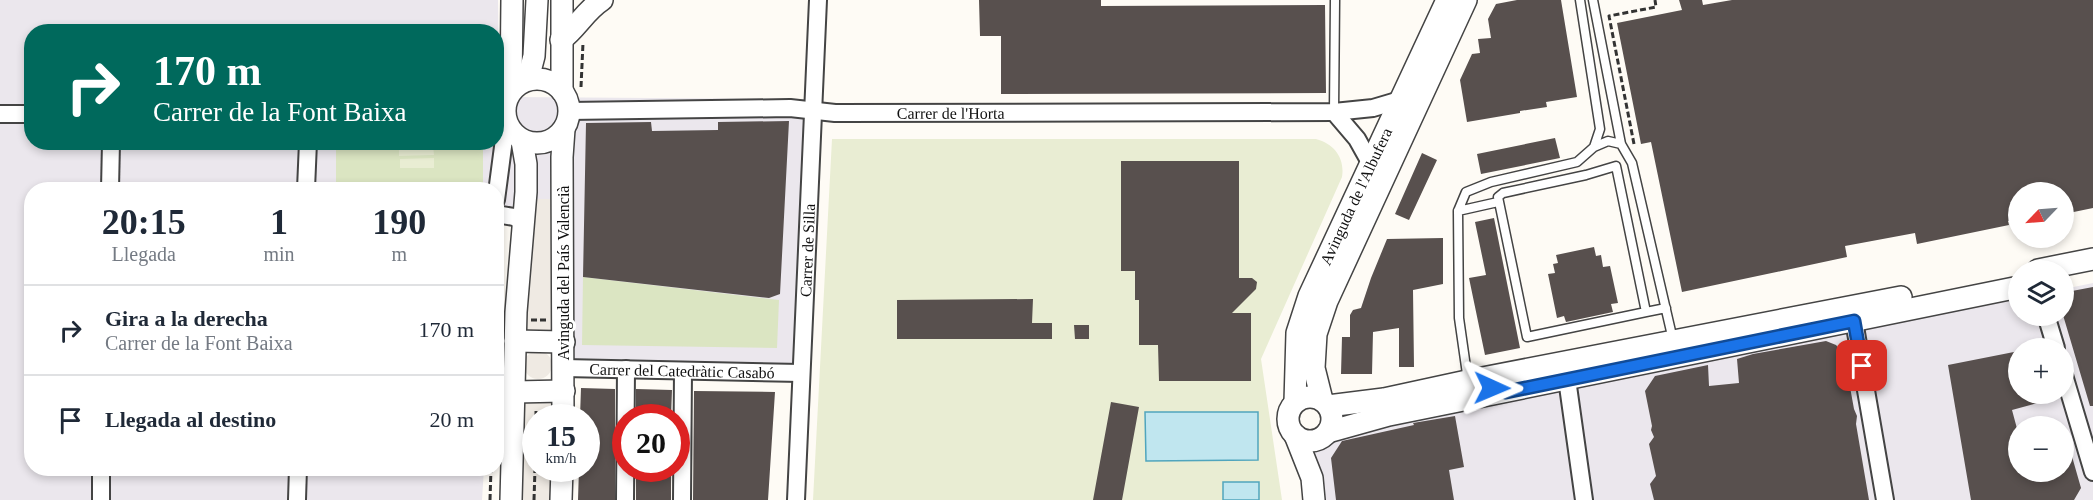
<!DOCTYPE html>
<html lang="es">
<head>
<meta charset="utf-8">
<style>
  :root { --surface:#fff; --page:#f2f2f3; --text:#1f2937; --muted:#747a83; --line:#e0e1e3 }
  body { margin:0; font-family:"Times New Roman",serif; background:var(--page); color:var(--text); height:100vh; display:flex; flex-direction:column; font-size:22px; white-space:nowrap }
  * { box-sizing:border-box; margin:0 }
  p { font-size:20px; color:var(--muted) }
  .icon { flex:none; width:33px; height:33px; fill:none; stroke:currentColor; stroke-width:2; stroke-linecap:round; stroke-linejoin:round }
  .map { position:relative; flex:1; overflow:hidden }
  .panel { position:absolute; left:24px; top:182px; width:480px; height:294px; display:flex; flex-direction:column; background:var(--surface); border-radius:24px; box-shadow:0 3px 9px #0003 }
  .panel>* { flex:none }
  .guide { position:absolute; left:24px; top:24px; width:480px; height:126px; border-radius:24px; box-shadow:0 3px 9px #0003; background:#00695c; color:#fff; overflow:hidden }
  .needle { width:39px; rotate:245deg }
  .fabs { position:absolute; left:2008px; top:182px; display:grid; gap:12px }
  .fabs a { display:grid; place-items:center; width:66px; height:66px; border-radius:50%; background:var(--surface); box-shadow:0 3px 9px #0003; font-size:30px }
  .speed { position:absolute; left:522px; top:404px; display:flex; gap:12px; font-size:30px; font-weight:700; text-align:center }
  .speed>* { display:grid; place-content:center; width:78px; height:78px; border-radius:50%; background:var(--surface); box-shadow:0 3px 9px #0003; line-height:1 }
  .speed small { font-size:15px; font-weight:400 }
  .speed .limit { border:9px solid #d22; background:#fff; color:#111 }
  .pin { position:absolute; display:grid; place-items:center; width:51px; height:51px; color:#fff; margin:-26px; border-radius:12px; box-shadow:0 3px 9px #0006 }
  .me { position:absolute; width:66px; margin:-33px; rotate:91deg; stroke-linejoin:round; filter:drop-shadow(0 0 4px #0008) }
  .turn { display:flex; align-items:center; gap:21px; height:126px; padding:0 30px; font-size:27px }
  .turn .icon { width:78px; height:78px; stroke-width:2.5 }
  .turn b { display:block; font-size:42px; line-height:51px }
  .eta { display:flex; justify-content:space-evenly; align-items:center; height:102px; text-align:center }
  .eta b { font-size:36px; font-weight:700; line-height:42px }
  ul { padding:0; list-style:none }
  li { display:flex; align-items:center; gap:18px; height:90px; padding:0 30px; border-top:2px solid var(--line) }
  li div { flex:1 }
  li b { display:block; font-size:22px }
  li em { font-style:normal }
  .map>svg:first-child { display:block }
  .industrial { fill:#ebe7ed; fill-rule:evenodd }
  .green { fill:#dbe5c2 }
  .pitch { fill:#e9edd3 }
  .plaza { fill:#efeae3 }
  .water { fill:#c0e6ef; stroke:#50a5bd; stroke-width:1.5 }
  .building { fill:#58504e }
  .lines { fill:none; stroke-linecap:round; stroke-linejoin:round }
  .service-casing { stroke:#444; stroke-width:11 }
  .minor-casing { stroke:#444; stroke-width:20 }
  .tertiary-casing { stroke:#444; stroke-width:24 }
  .path { stroke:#333; stroke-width:3; stroke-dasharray:6 3; stroke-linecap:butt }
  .service { stroke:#fff; stroke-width:8 }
  .minor { stroke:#fff; stroke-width:16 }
  .tertiary { stroke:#fff; stroke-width:21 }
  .route-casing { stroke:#114b97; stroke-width:15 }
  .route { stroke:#1a73e8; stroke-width:10 }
  .labels { text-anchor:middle; stroke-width:6; stroke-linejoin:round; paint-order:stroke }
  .street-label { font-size:16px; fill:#111; stroke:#fff }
</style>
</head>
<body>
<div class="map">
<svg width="2093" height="500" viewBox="0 0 2093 500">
  <rect width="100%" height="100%" fill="#fefbf5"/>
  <!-- industrial -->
  <path class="industrial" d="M0,0H498L499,97L812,99L801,373L564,368L563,209H529L497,213L496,189H32V468H484L482,500H0ZM32,32H496V142H32Z
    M2093,283V500H1314L1302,432L1410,414L2019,297V315H2064V289ZM2019,348H2064V393H2019ZM2019,426H2064V471H2019Z"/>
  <!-- green -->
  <path class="green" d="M336,143H483V189H336Z
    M583,277L779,300L777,348L582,345Z"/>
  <!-- pitch -->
  <path class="pitch" d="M832,139H1316C1335,144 1345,159 1342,177L1261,359L1282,500H813Z
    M433,145L434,155L399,156V146Z
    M434,158V168H400V159Z"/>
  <!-- plaza -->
  <path class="plaza" d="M533,199H551L555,326L550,331L527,330L524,327Z
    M524 365a14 14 0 1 1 28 0a14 14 0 1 1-28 0Z
    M550,401L553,406V417H536V468H552L551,500H519L523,402Z"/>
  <!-- water -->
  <path class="water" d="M1145,412H1258V460L1146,461Z
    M1223,482H1259V500H1223Z"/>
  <!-- building -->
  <path class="building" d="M979,0H1101V6L1325,5L1326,93L1001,94V36H980Z
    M1517,0H1561L1577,97L1546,102L1547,107L1520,111V113L1467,122L1460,80L1472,54L1480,53L1478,39L1491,38L1488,19L1496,4Z
    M1679,0H1702L1703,5L1732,0H2093V208L2064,214V192H2019V219L2008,221L2009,225L1917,244L1915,233L1845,246L1847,257L1682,292L1651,142L1641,144L1617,23L1682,10Z
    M789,121L780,294L769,298L583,277L586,123L651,122L652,131L718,130V122Z
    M1555,138L1560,158L1481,174L1477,154Z
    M1422,153L1437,160L1409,220L1395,214Z
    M1121,161H1239V278H1252L1257,282L1256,289L1232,313H1251V381H1159L1158,345H1139V300H1135V271H1121Z
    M1494,218L1520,348L1485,355L1469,278L1486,275L1475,222Z
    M1443,238V284L1413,290L1414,367H1399V328L1373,332L1372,374H1341L1342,337H1350V315L1353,310L1361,308L1371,278L1387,239Z
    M1594,247L1596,256L1601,255L1603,267L1610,266L1618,303L1611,304L1613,312L1566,322L1564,316L1557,318L1548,274L1555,273L1553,264L1558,263L1556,255Z
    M2093,287V406H2090L2063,315L2064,307L2072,291Z
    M1033,299L1032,323H1052V339H897V300Z
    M1074,325H1089V339H1075Z
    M1826,341L1836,345L1844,354L1854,409L1857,416L1856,424L1869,500H1654L1650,484L1656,476L1649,444L1654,437L1651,430L1652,426L1645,391L1655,376L1708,365L1709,386L1739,383L1737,359L1753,354Z
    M2019,351V393H2058L2060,397L2012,410L2019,436V471H2064V440L2067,439L2081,488L2074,500H1971L1948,365Z
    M581,388L615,389V500H578L579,468H586V417H580Z
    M636,389L672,390L671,417H636Z
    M694,391L775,392L768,500H693Z
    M1111,402L1139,407L1122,500H1093Z
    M1455,416L1464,467L1449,470L1454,500H1336L1331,458L1342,441L1414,425L1413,423Z
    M636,468H671V500H636Z"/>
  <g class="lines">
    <defs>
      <path id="service" d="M1593,0L1621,144L1632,163L1673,340
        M1334,112L1335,0
        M1594,147L1608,141L1621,144
        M1616,166L1646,312L1527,337L1498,197L1503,193L1586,175Z
        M1458,211L1498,202
        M1646,312L1666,308
        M1468,381L1459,318L1458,211L1466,192L1491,182L1577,162L1594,147L1600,129L1580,0"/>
      <g id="minor">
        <path d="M496,103L506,99"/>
        <path id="s1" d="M569,111L790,108L835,113L1334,112L1373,108L1400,100"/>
        <path d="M1334,112L1357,139L1371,164"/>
        <path d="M0,114H32"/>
        <path d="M110,189L111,142"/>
        <path d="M306,189L308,142"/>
        <path d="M496,200L506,124"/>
        <path d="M496,214L514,217L523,222"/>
        <path d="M2046,315L2056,348"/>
        <path d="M1854,321L1885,500"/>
        <path id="s2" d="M564,368L801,373"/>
        <path d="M2064,375L2093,472"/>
        <path d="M1567,379L1584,500"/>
        <path d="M496,391L514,392"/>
        <path d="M101,500V468"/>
        <path d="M297,500L298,468"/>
        <path d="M625,500L626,369"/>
        <path d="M682,500L683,371"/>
        <path id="s3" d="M796,500L818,0"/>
      </g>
      <g id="tertiary">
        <path d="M561,40C577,28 585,11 602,0"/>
        <circle cx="537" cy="111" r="32"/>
        <path d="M528,79L534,56L537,0"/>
        <path d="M511,90L512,0"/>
        <path d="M562,91V0"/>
        <path d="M2038,270L2093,259"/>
        <path d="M515,341L564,342"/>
        <path d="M514,392L564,391"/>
        <circle cx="1310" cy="419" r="22"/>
        <path d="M1322,400L1314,368L1316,334L1327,301L1466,0"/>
        <path id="s4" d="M1295,402L1297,333L1309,296L1447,0"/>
        <path d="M1328,406L1384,399L1467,381L1901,297"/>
        <path d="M563,417L562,157L564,129"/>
        <path d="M1328,432L1389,415L2019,287"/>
        <path d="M1295,435L1312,478L1314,500"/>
        <path d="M511,500L516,312L526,192V164L522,141"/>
        <path d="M561,500L562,468"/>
      </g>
    </defs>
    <!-- service casing -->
    <use href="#service" class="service-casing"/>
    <!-- minor casing -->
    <use href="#minor" class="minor-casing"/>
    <!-- tertiary casing -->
    <use href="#tertiary" class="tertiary-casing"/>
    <!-- path -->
    <path class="path" d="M581,87L583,43
      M1634,144L1609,16L1656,7L1655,0
      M531,320H546
      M536,417V410
      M490,500L491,468
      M534,500L536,437"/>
    <!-- service -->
    <use href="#service" class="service"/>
    <!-- minor -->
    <use href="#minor" class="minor"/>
    <!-- tertiary -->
    <use href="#tertiary" class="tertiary"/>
  </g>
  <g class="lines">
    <defs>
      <path id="route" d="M1492,388L1506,392L1854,321L1862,366"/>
    </defs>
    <!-- route casing -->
    <use href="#route" class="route-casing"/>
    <!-- route -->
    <use href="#route" class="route"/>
  </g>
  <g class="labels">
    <!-- street labels -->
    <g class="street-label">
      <text dy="6" stroke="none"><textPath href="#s1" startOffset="382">Carrer de l'Horta</textPath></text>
      <text dy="6" stroke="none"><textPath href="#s4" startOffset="218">Avinguda de l'Albufera</textPath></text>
      <text dy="6" stroke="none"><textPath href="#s3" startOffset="250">Carrer de Silla</textPath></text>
      <text transform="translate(563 273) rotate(-90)" y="6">Avinguda del País Valencià</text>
      <text dy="6" stroke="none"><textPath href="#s2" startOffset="118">Carrer del Catedràtic Casabó</textPath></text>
    </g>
  </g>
</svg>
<div class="fabs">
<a><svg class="needle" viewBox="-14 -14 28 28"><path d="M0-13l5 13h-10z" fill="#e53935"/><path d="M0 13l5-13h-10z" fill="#747a83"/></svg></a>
<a><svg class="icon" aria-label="layers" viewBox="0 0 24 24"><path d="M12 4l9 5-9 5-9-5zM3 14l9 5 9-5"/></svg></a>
<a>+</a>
<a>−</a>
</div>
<div class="speed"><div>15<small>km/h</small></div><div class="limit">20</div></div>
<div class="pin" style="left:1862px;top:366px;background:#d93025"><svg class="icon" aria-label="arrive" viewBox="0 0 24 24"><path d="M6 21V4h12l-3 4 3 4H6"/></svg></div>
<svg class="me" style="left:1492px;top:388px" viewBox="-20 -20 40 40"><path d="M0-17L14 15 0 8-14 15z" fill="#1a73e8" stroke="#fff" stroke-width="4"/></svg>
<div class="guide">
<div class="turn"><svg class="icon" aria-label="right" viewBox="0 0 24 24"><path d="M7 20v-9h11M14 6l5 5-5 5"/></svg><div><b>170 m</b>Carrer de la Font Baixa</div></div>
</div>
<section class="panel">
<div class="eta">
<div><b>20:15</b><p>Llegada</p></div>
<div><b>1</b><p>min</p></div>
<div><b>190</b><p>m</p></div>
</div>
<ul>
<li><svg class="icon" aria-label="right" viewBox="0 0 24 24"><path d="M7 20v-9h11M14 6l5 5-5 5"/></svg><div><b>Gira a la derecha</b><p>Carrer de la Font Baixa</p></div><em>170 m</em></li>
<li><svg class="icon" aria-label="arrive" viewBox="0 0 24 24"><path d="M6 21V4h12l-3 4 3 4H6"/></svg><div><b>Llegada al destino</b></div><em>20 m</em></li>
</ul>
</section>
</div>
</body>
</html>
